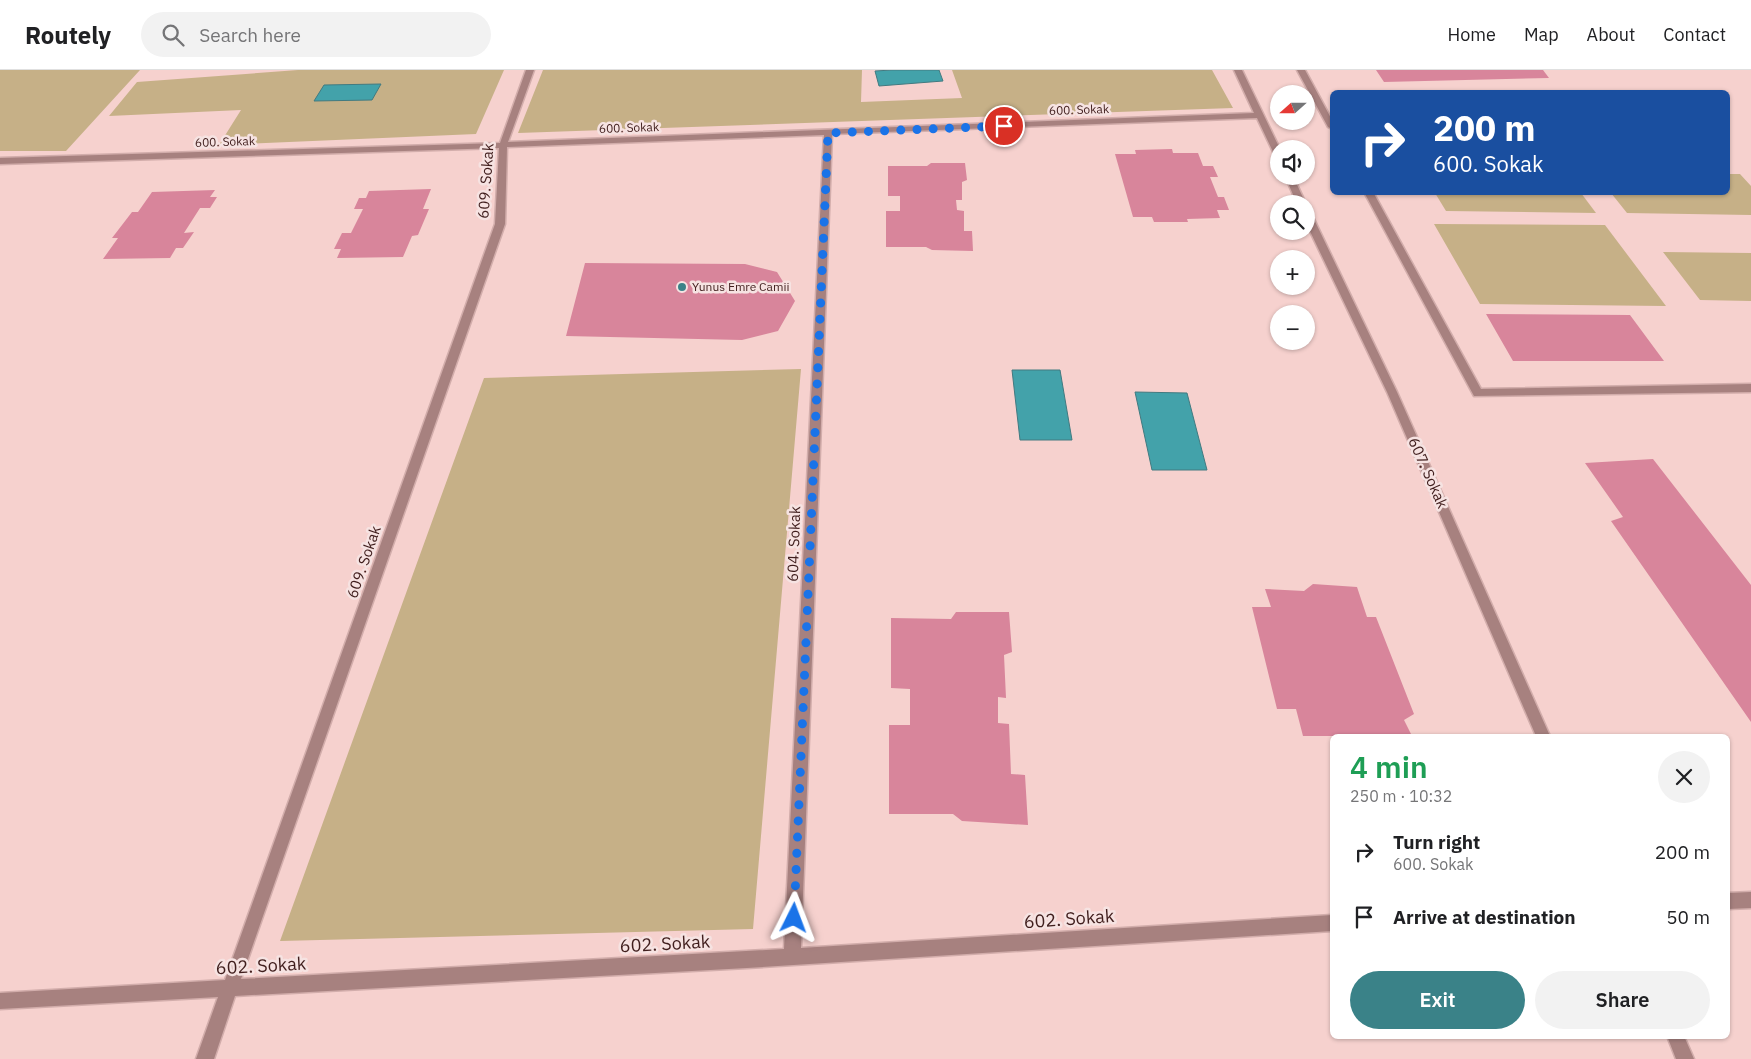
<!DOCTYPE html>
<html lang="en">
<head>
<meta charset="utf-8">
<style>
  :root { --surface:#fff; --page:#f2f2f2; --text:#202124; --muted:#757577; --line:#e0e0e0; --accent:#3a8288 }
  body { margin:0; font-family:"IBM Plex Sans",sans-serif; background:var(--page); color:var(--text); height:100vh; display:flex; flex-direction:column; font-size:19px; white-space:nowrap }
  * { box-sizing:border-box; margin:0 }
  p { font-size:16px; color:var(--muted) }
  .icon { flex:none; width:28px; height:28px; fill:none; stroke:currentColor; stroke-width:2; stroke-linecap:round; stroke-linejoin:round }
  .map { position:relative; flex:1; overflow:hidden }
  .side { position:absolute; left:1330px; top:664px; width:400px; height:305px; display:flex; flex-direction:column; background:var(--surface); border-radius:8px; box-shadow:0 1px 4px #0004 }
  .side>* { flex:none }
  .banner { position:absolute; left:1330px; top:20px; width:400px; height:105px; border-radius:8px; box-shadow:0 1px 4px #0004; background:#1a4fa0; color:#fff; overflow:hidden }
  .needle { width:32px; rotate:249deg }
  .tools { position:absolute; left:1270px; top:15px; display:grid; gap:10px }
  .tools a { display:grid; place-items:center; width:45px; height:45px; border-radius:50%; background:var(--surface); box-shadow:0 1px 4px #0004; font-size:25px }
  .pin { position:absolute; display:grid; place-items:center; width:42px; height:42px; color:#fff; margin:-21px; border:2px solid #fff; border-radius:50%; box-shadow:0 1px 5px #0007 }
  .me { position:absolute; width:55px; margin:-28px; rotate:3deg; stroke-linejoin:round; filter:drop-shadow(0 0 4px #0008) }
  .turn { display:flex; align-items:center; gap:18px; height:105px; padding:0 20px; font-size:22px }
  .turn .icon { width:65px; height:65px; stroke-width:2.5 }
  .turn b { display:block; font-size:35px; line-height:42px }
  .round { display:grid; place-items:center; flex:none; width:52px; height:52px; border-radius:26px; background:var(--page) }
  .head { display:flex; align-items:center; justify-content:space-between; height:85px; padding:0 20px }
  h1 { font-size:30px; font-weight:600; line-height:38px; color:#1e9e55 }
  .action { display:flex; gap:10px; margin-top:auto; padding:10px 20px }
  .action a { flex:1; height:58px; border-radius:30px; background:var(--accent); color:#fff; font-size:20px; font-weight:600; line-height:58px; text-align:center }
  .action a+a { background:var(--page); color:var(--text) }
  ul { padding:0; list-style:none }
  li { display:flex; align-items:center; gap:15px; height:65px; padding:0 20px }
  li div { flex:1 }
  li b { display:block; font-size:19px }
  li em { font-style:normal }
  header { display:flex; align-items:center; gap:30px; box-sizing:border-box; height:70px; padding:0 25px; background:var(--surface); border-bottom:1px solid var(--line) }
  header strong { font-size:24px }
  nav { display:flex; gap:28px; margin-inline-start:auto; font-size:18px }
  .search { width:350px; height:45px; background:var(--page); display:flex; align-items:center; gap:12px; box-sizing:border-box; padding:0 18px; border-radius:28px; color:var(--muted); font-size:19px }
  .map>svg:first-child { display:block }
  .green { fill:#c6b087 }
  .water { fill:#43a2aa; stroke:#427a80 }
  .building { fill:#d8859b }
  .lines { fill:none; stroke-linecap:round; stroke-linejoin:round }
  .minor-casing { stroke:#d2adab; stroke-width:3 }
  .minor { fill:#a7817f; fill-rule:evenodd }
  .route { stroke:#1a73e8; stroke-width:9; stroke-dasharray:0 16.2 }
  .poi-dot { fill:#3a8288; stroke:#f6e3e2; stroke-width:2 }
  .labels { text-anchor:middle; stroke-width:5; stroke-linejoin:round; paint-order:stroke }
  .far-street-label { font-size:12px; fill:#401e1d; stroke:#f6e3e2 }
  .far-poi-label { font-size:12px; fill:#401e1d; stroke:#f6e3e2; text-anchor:start }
  .street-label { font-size:15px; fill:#401e1d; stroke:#f6e3e2 }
  .near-street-label { font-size:18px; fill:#401e1d; stroke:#f6e3e2 }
</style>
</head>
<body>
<header>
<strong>Routely</strong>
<div class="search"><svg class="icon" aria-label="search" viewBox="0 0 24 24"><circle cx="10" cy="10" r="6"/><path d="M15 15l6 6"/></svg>Search here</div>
<nav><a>Home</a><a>Map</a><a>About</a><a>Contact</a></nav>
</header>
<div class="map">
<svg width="1751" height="989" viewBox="0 0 1751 989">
  <rect width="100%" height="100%" fill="#f6d1ce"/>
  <!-- green -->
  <path class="green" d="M0,0H140L66,81H0Z
    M298,0H504L476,64L219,75L241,40L109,46L137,12Z
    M543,0H862L861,32L962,28L952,0H1212L1233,38L518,63Z
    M1728,104H1740L1751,116V145L1627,143L1611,123L1728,122Z
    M1435,123H1581L1596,143L1446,141Z
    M1434,154L1605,155L1666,236L1480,234Z
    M1663,182L1751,183V231L1700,230Z
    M801,299L753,859L280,871L484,308Z"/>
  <!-- water -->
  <path class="water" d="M892,0H939L943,11L879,16L875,1Z
    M381,14L372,30L314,31L324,15Z
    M1012,300H1060L1072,370H1020Z
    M1135,322L1187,323L1207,400H1152Z"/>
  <!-- building -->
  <path class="building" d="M1376,0H1543L1549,8L1384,12Z
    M1172,79L1173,83H1198L1203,96H1213L1218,107H1210L1218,127H1224L1229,140H1217L1220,148L1187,149L1188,152H1154L1152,147H1133L1115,84H1136L1135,80Z
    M931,93H965L967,110L962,112V130H956L957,140L964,141V161H972L973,181L932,180L926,177H886V141H900V126H888V96H927Z
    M431,119L423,139H429L418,165L412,166L403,187L337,188L341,179H334L342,163H351L363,139H354L359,128H366L369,121Z
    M215,120L210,127H217L210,138H200L184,163L194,162L183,178H176L170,188L103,189L118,168H112L132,142H138L152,122Z
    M585,193L745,194L777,202L795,231L778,261L742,270L566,266Z
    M1486,244L1630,245L1664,291H1513Z
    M1653,389L1751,515V652L1611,451L1623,447L1585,393Z
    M1313,514L1357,517L1367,547H1376L1414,644L1404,650L1412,666H1303L1296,639H1277L1252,537H1271L1265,519L1304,521Z
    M956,542H1009L1012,582L1004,585L1006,628L998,627V653L1009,654L1011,704L1025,705L1028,755L962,751L953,744H889V655H910V619L891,618V548L951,549Z"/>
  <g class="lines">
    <defs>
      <path id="minor" d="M526,0H534L508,72L1254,43L1234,0H1242L1280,79L1279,88L1275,86L1257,48L832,64L801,878L1332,845V861L747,898L235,926L214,989H196L218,927L0,939V923L225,910L495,154L499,78L0,94V88L500,73ZM824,65L784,879L241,909L505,154L507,77Z
        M1297,0H1305L1332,50V59L1328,57Z
        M1285,106H1293L1306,134H1297Z
        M1364,122H1373L1481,319L1751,314V322L1474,326Z
        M1306,140L1311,143L1397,322L1550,666H1536L1387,322L1306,153Z
        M1751,822V838L1728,839V823Z
        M1667,966H1684L1694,989H1676Z"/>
    </defs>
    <!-- minor casing -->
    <use href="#minor" class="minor-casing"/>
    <!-- minor -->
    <use href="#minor" class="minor"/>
  </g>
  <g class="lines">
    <!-- route -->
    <path class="route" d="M794,848L828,63L1004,56"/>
  </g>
  <!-- markers -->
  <circle class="poi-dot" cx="682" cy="217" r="5"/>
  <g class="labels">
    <!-- far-street labels -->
    <g class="far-street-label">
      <text transform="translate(1079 40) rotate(-2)" y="4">600. Sokak</text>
      <text transform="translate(629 58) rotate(-2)" y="4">600. Sokak</text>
      <text transform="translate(225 72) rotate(-2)" y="4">600. Sokak</text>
    </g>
    <!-- far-poi labels -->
    <g class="far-poi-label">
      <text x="692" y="221">Yunus Emre Camii</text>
    </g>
    <!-- street labels -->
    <g class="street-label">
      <text transform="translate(486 111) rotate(-86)" y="5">609. Sokak</text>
      <text transform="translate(1428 403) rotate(66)" y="5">607. Sokak</text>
      <text transform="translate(794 474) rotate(-88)" y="5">604. Sokak</text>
      <text transform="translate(364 492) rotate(-71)" y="5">609. Sokak</text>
    </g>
    <!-- near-street labels -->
    <g class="near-street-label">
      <text transform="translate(1069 849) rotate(-4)" y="6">602. Sokak</text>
      <text transform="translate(665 874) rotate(-3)" y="6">602. Sokak</text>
      <text transform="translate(261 896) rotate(-3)" y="6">602. Sokak</text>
    </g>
  </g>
</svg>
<div class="tools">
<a><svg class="needle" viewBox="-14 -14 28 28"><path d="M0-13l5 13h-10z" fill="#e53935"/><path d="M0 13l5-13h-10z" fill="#757577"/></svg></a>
<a><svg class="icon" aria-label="sound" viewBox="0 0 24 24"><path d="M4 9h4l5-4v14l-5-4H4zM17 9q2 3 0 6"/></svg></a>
<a><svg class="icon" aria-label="search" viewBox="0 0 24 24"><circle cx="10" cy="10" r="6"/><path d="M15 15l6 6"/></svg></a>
<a>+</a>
<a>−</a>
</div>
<div class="pin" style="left:1004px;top:56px;background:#d93025"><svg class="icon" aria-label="arrive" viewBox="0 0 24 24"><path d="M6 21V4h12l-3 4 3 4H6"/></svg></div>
<svg class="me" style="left:794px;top:848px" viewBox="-20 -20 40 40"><path d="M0-17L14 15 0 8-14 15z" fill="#1a73e8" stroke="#fff" stroke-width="4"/></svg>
<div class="banner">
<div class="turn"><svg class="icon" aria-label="right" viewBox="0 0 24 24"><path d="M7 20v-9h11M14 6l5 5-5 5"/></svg><div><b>200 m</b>600. Sokak</div></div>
</div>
<section class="side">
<div class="head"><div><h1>4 min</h1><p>250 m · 10:32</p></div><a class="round"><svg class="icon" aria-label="close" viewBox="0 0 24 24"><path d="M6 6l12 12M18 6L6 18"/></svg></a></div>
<ul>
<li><svg class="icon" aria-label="right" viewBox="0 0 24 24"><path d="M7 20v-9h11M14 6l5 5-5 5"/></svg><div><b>Turn right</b><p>600. Sokak</p></div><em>200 m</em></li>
<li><svg class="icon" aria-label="arrive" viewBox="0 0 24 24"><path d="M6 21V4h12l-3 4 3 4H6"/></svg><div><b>Arrive at destination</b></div><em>50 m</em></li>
</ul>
<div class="action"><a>Exit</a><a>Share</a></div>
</section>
</div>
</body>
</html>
